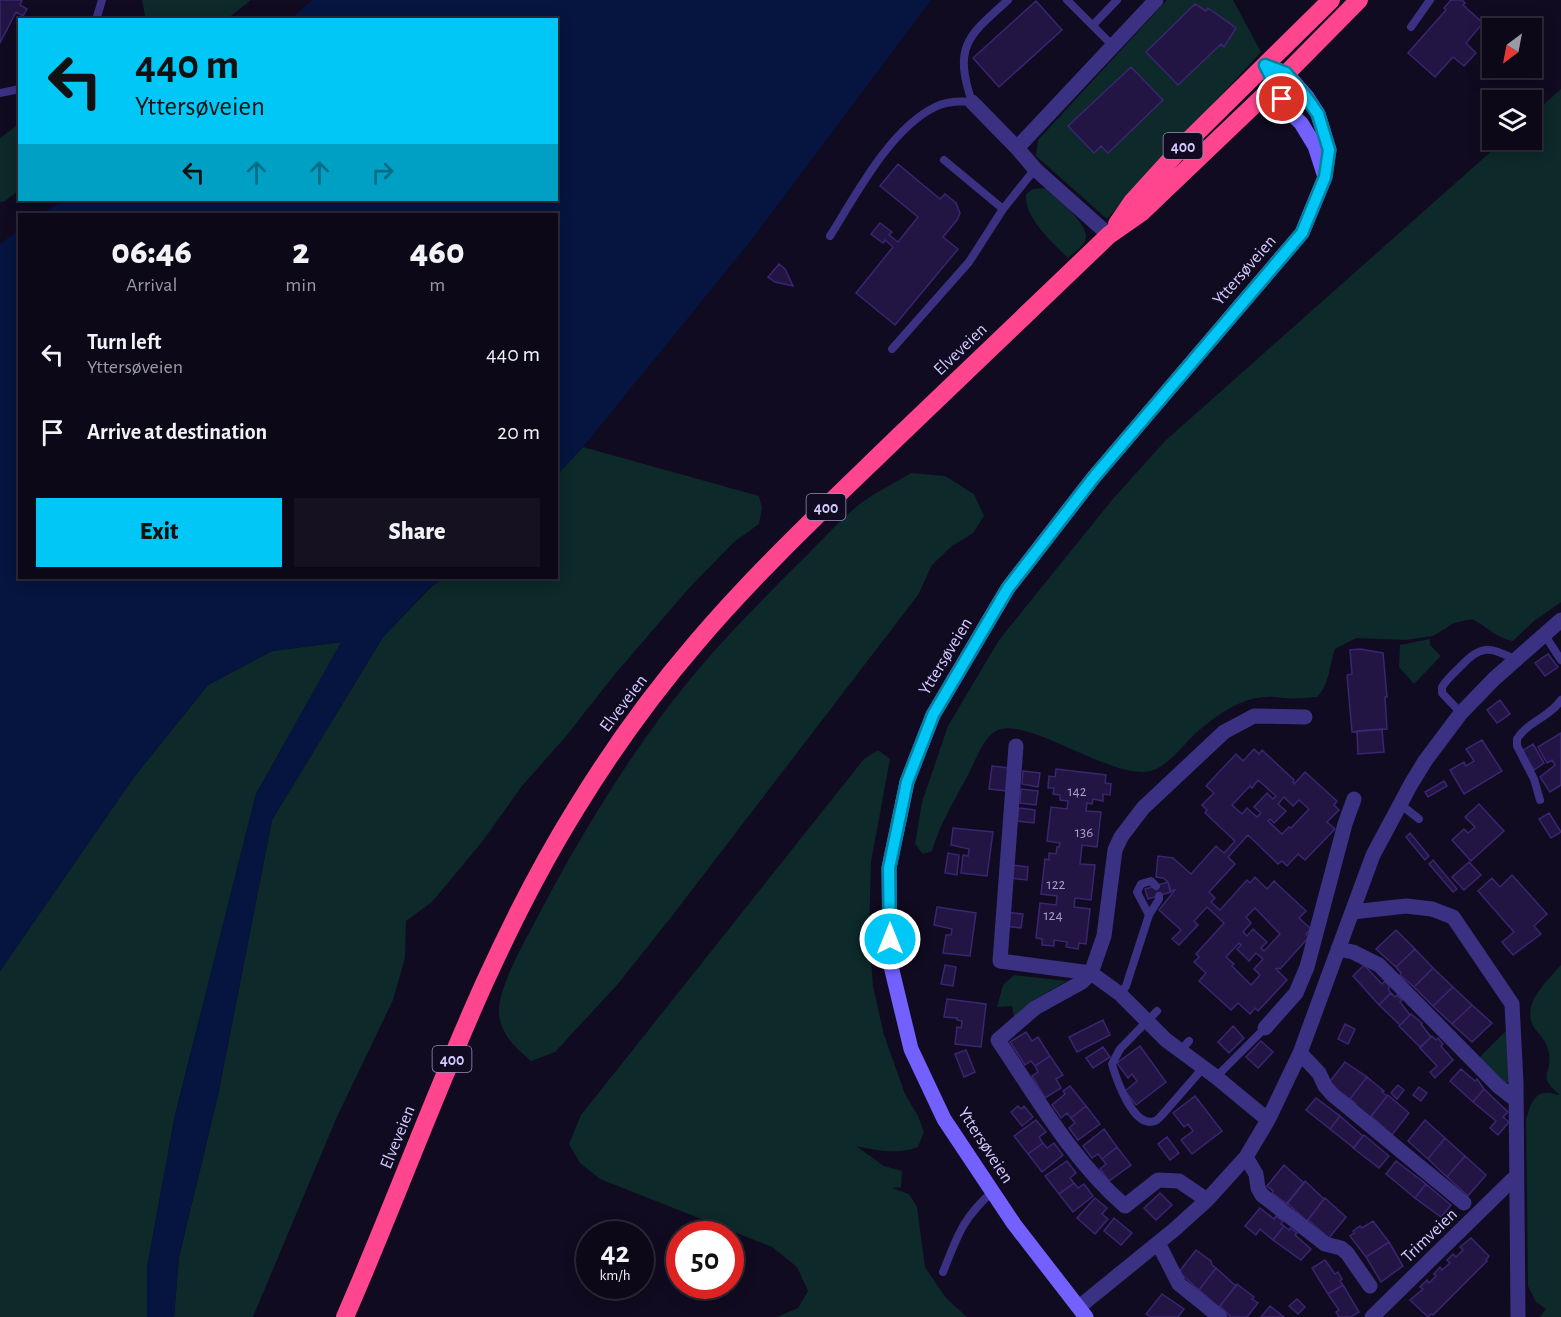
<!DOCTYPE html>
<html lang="en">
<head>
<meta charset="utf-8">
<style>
  :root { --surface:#0c0818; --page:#151121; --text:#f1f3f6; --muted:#9a9aa2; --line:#2c2937; --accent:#00c7f5 }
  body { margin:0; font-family:"Alegreya Sans",sans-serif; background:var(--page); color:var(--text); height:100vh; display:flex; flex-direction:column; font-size:22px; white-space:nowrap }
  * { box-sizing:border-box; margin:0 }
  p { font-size:20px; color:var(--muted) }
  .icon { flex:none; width:33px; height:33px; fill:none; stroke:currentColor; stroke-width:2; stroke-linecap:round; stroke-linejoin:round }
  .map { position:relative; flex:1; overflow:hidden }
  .sheet { position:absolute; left:18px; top:213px; width:540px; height:366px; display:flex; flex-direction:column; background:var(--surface); border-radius:0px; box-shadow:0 3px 15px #0003,0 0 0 2px var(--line) }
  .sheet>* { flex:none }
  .banner { position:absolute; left:18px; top:18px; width:540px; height:183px; border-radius:0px; box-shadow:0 3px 15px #0003,0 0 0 2px var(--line); background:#00c7f5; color:#111; overflow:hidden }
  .needle { width:39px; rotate:212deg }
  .tools { position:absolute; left:1482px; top:18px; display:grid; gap:12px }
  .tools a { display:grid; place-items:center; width:60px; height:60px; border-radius:0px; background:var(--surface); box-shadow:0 3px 15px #0003,0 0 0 2px var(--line); font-size:30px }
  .speed { position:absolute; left:576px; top:1221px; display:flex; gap:12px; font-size:30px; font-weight:700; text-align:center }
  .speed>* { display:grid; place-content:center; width:78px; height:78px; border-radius:50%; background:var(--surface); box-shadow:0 3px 15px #0003,0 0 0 2px var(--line); line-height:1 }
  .speed small { font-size:15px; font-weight:400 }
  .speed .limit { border:9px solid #d22; background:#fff; color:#111 }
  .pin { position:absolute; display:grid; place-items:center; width:51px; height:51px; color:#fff; margin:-26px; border:3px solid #fff; border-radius:50%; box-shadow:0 2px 6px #0007 }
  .me { position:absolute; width:66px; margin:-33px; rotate:0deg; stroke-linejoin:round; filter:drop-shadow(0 0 4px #0008) }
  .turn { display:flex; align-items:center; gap:21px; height:126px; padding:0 18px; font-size:27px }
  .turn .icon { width:78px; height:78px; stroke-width:2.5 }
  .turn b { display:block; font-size:42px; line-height:51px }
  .lanes { display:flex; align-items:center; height:57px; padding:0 18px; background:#0003; justify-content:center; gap:30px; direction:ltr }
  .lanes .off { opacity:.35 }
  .eta { display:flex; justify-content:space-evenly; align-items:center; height:102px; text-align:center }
  .eta b { font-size:36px; font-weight:800; line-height:42px }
  .button { display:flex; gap:12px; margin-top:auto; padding:12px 18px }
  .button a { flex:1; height:69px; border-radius:0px; background:var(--accent); color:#111; font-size:24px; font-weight:800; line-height:69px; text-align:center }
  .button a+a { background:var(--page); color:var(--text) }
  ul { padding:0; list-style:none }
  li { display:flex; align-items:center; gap:18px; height:78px; padding:0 18px }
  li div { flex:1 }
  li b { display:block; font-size:22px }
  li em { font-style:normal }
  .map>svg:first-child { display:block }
  .green { fill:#0d292a }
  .water { fill:#05153f }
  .building { fill:#221543; stroke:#3a2571; stroke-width:1.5; fill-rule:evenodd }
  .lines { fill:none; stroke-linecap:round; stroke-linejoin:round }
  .lane { stroke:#3b3183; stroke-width:8 }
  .street { stroke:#3b3183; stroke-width:15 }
  .secondary { stroke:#7261ff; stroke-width:15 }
  .highway { stroke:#ff458e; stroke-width:18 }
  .route-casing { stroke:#00819f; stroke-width:15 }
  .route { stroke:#00c7f5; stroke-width:10 }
  .labels { text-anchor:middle; stroke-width:4.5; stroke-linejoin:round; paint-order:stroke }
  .number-label { font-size:15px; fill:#a89dd0 }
  .shield { fill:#100b20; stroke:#9991bc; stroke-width:1.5 }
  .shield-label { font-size:16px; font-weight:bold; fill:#d4caff }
  .street-label { font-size:18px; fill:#d4caff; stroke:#100b20 }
</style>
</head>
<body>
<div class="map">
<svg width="1561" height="1317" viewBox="0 0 1561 1317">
  <rect width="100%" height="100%" fill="#100b20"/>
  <!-- green -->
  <path class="green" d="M142,0H251L227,19L144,20L145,16Z
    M1167,0H1233L1261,52L1107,219L1036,156L1038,140Z
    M1561,89V602L1534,621L1513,641C1498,639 1486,626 1472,619L1454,623L1433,636L1405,640L1356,638L1335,649C1329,666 1330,684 1317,697C1306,698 1295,699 1285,698C1279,698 1273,696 1267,697C1239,697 1211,719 1192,737C1181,748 1166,767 1151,771C1113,781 1025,714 996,731C983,738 976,760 969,773C956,798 940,823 932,851L923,854L915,844L922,802L948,726L999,640L1112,500L1165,441L1504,140H1532V115Z
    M19,124V190L5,201L0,202V138Z
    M1047,188C1056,198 1093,227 1085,241C1081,248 1073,253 1068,258C1052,242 1024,218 1026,194L1033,189Z
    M583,447L759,496L762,508L759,524L734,542L690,587L615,674L567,735L522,786L482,842L432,902L406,921L405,958L393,1000L336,1119L253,1317H174L179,1257L218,1095L272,820L383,637L429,589L443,578H556L557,475Z
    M911,473L945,476L974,494L984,516L973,533L952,546L932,565L918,595L672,916L617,985L555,1052L531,1061C516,1048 501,1035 499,1014C496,991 526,939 537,918C583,830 638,740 702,665C732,630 764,598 796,566C817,546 838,521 861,503C876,492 895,483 911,473Z
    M1430,639V645L1441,656L1414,684L1399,667L1400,645Z
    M342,642L256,794L175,1115L147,1268V1317H0V971L134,777L208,685L272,651Z
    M878,750L890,759L871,862L869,934L873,986L884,1035L905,1094L918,1116L924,1132L918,1147C899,1155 874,1150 856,1146L884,1166L902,1171L901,1187L892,1188L909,1194L917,1207L925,1267L946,1298L967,1317H777L798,1308L808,1291L797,1267L772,1247L600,1179L580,1163L569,1144L581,1115L864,759Z
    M1561,965V1317H1540L1546,1309L1536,1302L1528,1286L1526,1120C1529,1110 1532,1094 1545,1093C1549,1092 1556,1095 1560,1095C1536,1075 1552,1076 1549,1054C1548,1043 1541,1037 1535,1029C1519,1006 1546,982 1561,965Z
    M1014,975L1067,981L1032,1001L1014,1017L1012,1006L997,1007L1003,985Z
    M1508,1029L1509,1082L1503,1083L1479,1058Z"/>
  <!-- water -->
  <path class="water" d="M312,0H931L753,238L583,447L557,475L556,214H41L63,200H556V20L291,19Z
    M19,230L20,578H443L428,589L383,637L272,820L218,1095L179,1257L174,1317H147V1268L175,1115L256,794L341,642L272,651L208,685L134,777L0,971V244Z"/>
  <!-- building -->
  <path class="building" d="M0,0H22L20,5L27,9L23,16L16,12L0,43Z
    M1451,0H1462L1465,3L1463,5L1483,23L1466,43L1476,53L1464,66L1453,57L1435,77L1408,53L1446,10L1444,8Z
    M1036,1L1062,30L999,87L973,58Z
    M1195,4L1206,11L1208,8L1236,28L1224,47L1221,44L1178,85L1146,52Z
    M1131,67L1163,100L1108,153L1101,146L1094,153L1068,126Z
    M898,164L940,199L945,194L956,203L960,213L957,220L943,237L958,249L895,325L856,293L893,247L885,240L883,243L871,234L880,223L892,232L889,235L898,242L918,217L880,186Z
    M779,264L785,269L793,286L775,282L768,277Z
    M1360,649L1383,653L1387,697H1385L1387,729L1352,732L1347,675L1352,674L1350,650Z
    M1548,654L1558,667L1545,676L1535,663Z
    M1500,700L1510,714L1497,723L1487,710Z
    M1382,729L1384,752L1358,754L1357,731Z
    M1561,733V785L1550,792L1540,777L1555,765L1552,760L1547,763L1538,747Z
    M1482,740L1502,771L1464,794L1450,770L1464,762L1466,766L1474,761L1466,749Z
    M1533,744L1544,763L1534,770L1522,751Z
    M1254,749L1259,754L1262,750L1294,780L1293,782L1294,784L1305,772L1337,801L1334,805L1339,810L1327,822L1335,829L1305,860L1298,854L1287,866L1282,861L1278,864L1248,835L1228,857L1235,864L1209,892L1215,898L1211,902L1220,910L1247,880L1250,883L1255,877L1267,889L1274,881L1306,911L1299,918L1311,929L1306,934L1309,937L1280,969L1278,968L1276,969L1287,980L1258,1011L1255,1008L1250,1014L1238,1003L1231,1010L1199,981L1206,973L1194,962L1199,957L1196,954L1224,923L1207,907L1194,921L1198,925L1179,945L1172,939L1181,930L1159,910L1175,890L1170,891L1168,882L1163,878L1156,877L1158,856L1173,858L1191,874L1216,846L1224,853L1235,841L1205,813L1207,810L1202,805L1214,793L1206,786L1236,754L1243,761ZM1258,780L1276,796L1273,799L1267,793L1254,807L1261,813L1257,817L1247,808L1242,814L1232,805L1250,786L1252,788ZM1284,797L1293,806L1299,800L1309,809L1291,828L1289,827L1282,834L1268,821L1270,819L1274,823L1286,811L1278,804ZM1255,908L1280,934L1264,951L1261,948L1267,942L1253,929L1247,936L1243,932L1251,923L1246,917ZM1239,943L1241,945L1237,949L1249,961L1256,953L1263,959L1254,969L1260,975L1251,985L1232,966L1234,964L1226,957Z
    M992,766L1009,768L1006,791L989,789Z
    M1056,769L1106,775L1105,783L1111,784L1110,795L1103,794V801L1093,799L1092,804L1087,803L1086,811L1101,812L1097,847L1082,845L1080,864L1095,865L1091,900L1075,898L1074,907L1090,909L1086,944L1079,943L1078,949L1066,947L1067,942L1054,940V946L1042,945V939L1036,938L1040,903L1056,905L1057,896L1041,894L1045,859L1049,860V853L1056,854L1057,847H1059L1060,843L1047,841L1051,807L1067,809L1068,801L1060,800V795L1053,794L1054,788H1048L1049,776L1055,777Z
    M1023,771L1040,773L1038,787L1022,784Z
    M1444,781L1447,786L1428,797L1425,792Z
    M1021,789L1038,791L1036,805L1020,803Z
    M1479,804L1504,831L1471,861L1452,840L1464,829L1468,833L1475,827L1465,817Z
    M1019,808L1035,810L1034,823L1017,821Z
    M1549,813L1561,832L1551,838L1539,819Z
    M953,828L993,832L987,876L961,873L963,855L968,856L969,849L951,845Z
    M1410,833L1429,856L1425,860L1406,837Z
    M948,853L959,855L957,875L945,873Z
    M1433,860L1457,889L1453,892L1429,864Z
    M1469,862L1481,875L1464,890L1452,877Z
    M1012,865L1028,867L1027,880L1010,878Z
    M1512,875L1547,914L1534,926L1541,934L1513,955L1502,942L1514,932L1478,891L1492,878L1500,887Z
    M1168,882L1171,892L1148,899L1145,889Z
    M937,907L976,913L970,956L943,953L946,935H951L952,929L934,925Z
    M1006,912L1023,914L1021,928L1005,926Z
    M1396,930L1415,949L1396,967L1376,949Z
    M1415,949L1433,968L1414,987L1400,975L1401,973L1396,967Z
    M945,965L956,967L953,986L941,984Z
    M1364,965L1382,984L1385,981L1390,987L1388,989L1391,993L1379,1005L1353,976Z
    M1433,968L1453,987L1433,1006L1414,987Z
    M1453,987L1472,1005L1452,1024L1433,1006Z
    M1391,993L1395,997L1397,995L1402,1000L1400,1002L1410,1015L1400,1025L1379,1005Z
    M947,999L986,1004L981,1047L955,1044L957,1027L961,1028L962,1021L957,1020V1018L944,1017Z
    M1472,1005L1492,1023L1472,1042L1452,1024Z
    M1411,1014L1422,1023L1421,1024L1431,1037L1420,1047L1399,1026Z
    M1103,1020L1110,1035L1077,1052L1069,1037Z
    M1345,1024L1355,1029L1348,1044L1338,1039Z
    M1233,1026L1244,1038L1229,1053L1218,1042Z
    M1026,1032L1032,1041L1038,1037L1050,1056L1035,1066L1031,1061L1025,1065L1010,1042Z
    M1432,1036L1436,1040L1438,1038L1443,1044L1441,1046L1453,1060L1435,1078L1430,1072L1437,1066L1420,1048Z
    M1261,1041L1273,1052L1258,1068L1246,1057Z
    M1140,1046L1166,1082L1136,1105L1125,1091L1137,1081L1132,1074L1128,1078L1117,1063Z
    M1103,1047L1110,1057L1093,1068L1086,1058Z
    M966,1050L975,1072L964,1077L955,1054Z
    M1050,1056L1063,1075L1056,1079L1061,1088L1045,1098L1032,1076L1038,1072L1035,1066Z
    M1345,1062L1367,1077L1350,1099L1328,1084Z
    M1461,1069L1475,1081L1477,1079L1484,1089L1473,1102L1450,1081Z
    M1367,1077L1384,1091L1382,1092L1387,1096L1370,1118L1355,1106L1356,1104L1350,1099Z
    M1398,1085L1404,1090L1397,1099L1391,1093Z
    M1070,1086L1086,1106L1071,1118L1067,1113L1061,1118L1052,1105L1065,1094L1063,1091Z
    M1419,1087L1427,1093L1421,1101L1413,1095Z
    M1484,1089L1508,1112L1503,1117L1509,1122L1498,1135L1490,1128L1496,1121L1473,1102Z
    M1388,1095L1409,1113L1392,1135L1371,1116Z
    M1195,1096L1222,1131L1192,1154L1181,1140L1193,1131L1188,1124L1184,1127L1173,1113Z
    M1316,1098L1340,1116L1330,1129L1306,1110Z
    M1018,1106L1021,1109L1024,1106L1033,1117L1022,1126L1011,1112Z
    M1086,1106L1100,1124L1078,1140L1069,1128L1075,1123L1071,1118Z
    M1340,1116L1363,1136L1354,1148L1330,1129Z
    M1036,1120L1046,1132L1039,1137L1043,1143L1028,1154L1014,1136Z
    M1425,1120L1445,1138L1428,1159L1408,1141Z
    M1104,1129L1117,1147L1102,1159L1098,1154L1092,1158L1083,1146Z
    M1364,1135L1389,1156L1379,1168L1353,1148Z
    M1167,1137L1179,1153L1170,1160L1158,1144Z
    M1445,1138L1465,1156L1447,1177L1428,1159Z
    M1043,1143L1047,1148L1054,1143L1063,1155L1042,1172L1028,1154Z
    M1117,1147L1131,1165L1109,1181L1100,1169L1106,1164L1102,1159Z
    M1465,1156L1486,1175L1468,1196L1447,1177Z
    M1067,1161L1076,1173L1070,1178L1074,1183L1059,1194L1045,1176Z
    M1396,1161L1426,1184L1415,1198L1386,1174Z
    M1284,1165L1304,1183L1287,1204L1272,1193L1273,1191L1267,1186Z
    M1305,1181L1324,1199L1307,1221L1287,1203Z
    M1074,1183L1078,1188L1084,1184L1093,1196L1073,1212L1059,1194Z
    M1426,1184L1451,1205L1441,1217L1415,1198Z
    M1160,1193L1172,1205L1156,1220L1144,1208Z
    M1095,1198L1107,1208L1102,1214L1108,1219L1095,1234L1077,1218Z
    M1325,1198L1346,1217L1329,1238L1308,1220Z
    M1260,1208L1274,1219L1276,1216L1283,1221L1281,1224L1284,1226L1273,1240L1260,1229L1256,1235L1245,1226Z
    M1114,1218L1132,1233L1121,1245L1104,1231Z
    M1373,1221L1389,1242L1366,1257L1350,1236L1354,1233L1353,1231L1360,1226L1362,1228Z
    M1284,1226L1289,1230L1290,1228L1297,1233L1295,1235L1311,1249L1301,1260L1273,1240Z
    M1471,1238L1489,1256L1486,1260L1487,1261L1433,1315L1431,1314L1428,1317L1410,1300L1423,1289L1420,1287L1427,1280L1429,1283L1436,1276L1434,1274L1440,1267L1442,1270L1450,1263L1447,1260L1453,1254L1456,1257L1463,1250L1460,1247Z
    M1389,1242L1403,1266L1381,1282L1366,1257Z
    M1196,1250L1211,1261L1212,1265L1216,1268L1199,1290L1179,1272Z
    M1325,1260L1335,1274L1338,1272L1342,1279L1340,1281L1343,1285L1328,1294L1312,1268Z
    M1216,1268L1236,1286L1219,1307L1199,1290Z
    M1237,1284L1254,1297L1252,1299L1258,1303L1247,1317H1231L1220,1306Z
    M1343,1285L1359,1312L1351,1317H1339L1336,1312L1339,1310L1328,1294Z
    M1162,1294L1184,1309L1178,1317H1150L1146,1314Z
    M1297,1299L1305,1307L1298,1314L1289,1306Z
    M1270,1306L1284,1317H1261Z"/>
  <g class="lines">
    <!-- lane -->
    <path class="lane" d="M1067,0L1113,46
      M96,20L102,0
      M1093,25L1117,0
      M1411,27L1430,0
      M0,93L20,89
      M944,160L1003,209
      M830,236C856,195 890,129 935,107C947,101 960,101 972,102C953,46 968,36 1008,0
      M892,349L969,262L1003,209L1035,169
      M1544,634L1561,660
      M1461,713L1442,693V687C1447,679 1454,673 1461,666C1480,645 1491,646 1515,660
      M1540,800L1534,779L1517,746V739C1527,722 1550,717 1561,700
      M1400,804L1419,819
      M1149,915L1137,892L1141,884L1151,881L1156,886
      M1120,994L1126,986L1149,915L1159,899V896
      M1157,1011L1120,1049L1112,1064C1116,1078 1133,1129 1155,1121C1158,1120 1160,1117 1162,1115L1203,1068
      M1180,1051L1189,1041
      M1216,1077L1265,1028
      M943,1272C958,1235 962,1219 993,1191"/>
    <!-- street -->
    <path class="street" d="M972,102L1017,148
      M1109,235L1035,169L1017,148L1156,0
      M1016,746L1000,961L1091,973L1120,994L1166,1040L1216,1077L1268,1120
      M1352,912L1406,906L1432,909L1453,917L1512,1004L1516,1083L1518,1317
      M1338,949L1353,952L1379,965L1498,1086L1516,1100
      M1265,1028L1296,993L1307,967L1345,824L1354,799
      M1300,1053L1319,1073L1325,1086L1333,1095L1464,1203
      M1246,1157L1256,1174L1258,1188L1262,1195L1325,1244L1341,1248L1347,1253L1370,1286
      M1207,1200L1179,1181L1158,1180L1125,1206C1072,1160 1037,1098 998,1040L1035,1008L1082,982L1091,973L1104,936L1115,850L1121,837L1143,808L1224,732L1254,716L1305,717
      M1158,1243L1179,1284L1220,1317
      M1079,1307L1175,1229L1207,1200L1246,1157L1268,1120L1300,1053L1373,855L1411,784L1425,761L1461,713L1494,679L1561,620
      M1372,1317L1512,1180"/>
    <!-- secondary -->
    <path class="secondary" d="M1270,76L1290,113L1301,123L1315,146L1324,174
      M1086,1317L1014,1224L944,1119L911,1049L890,962L889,868L907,782L933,715L1008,588L1094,477L1302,233L1325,177L1329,150L1318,114L1307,97L1286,73L1265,65"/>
    <!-- highway -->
    <path class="highway" d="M1117,224L1132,202L1182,147L1331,0
      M345,1317C420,1146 478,966 577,807C612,750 652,694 696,643C758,570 830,503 899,436C969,369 1039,302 1109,235L1142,212L1274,86L1359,0"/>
  </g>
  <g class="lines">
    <defs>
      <path id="route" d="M890,939L889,868L907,782L933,715L1008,588L1094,477L1302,233L1325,177L1329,150L1318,114L1306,97L1286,73L1265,65L1282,99"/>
    </defs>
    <!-- route casing -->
    <use href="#route" class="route-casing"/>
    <!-- route -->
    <use href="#route" class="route"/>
  </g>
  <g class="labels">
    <!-- number labels -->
    <g class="number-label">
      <text x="1077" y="796">142</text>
      <text x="1084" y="837">136</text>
      <text x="1056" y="889">122</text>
      <text x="1053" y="920">124</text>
    </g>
    <!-- shield labels -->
    <g class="shield">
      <rect x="1163.5" y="133" width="39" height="26" rx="4.5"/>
      <rect x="806.5" y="494" width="39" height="26" rx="4.5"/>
      <rect x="432.5" y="1046" width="39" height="26" rx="4.5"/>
    </g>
    <g class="shield-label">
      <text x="1183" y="152">400</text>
      <text x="826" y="513">400</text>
      <text x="452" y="1065">400</text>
    </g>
    <!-- street labels -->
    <g class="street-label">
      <text transform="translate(1244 270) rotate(-49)" y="6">Yttersøveien</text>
      <text transform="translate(960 349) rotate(-44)" y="6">Elveveien</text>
      <text transform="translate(945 656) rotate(-59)" y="6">Yttersøveien</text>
      <text transform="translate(623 703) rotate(-53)" y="6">Elveveien</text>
      <text transform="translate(397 1137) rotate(-68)" y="6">Elveveien</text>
      <text transform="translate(986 1145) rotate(57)" y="6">Yttersøveien</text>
      <text transform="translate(1429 1235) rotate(-44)" y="6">Trimveien</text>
    </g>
  </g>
</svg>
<div class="tools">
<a><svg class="needle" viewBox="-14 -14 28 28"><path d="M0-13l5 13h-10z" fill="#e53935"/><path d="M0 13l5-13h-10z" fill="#9a9aa2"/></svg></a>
<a><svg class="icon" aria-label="layers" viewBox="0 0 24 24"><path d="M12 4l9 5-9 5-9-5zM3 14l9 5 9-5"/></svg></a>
</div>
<div class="speed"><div>42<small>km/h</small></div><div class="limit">50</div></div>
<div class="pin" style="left:1282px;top:99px;background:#d93025"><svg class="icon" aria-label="arrive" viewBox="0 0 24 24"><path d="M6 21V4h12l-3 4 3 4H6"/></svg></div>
<svg class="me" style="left:890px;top:939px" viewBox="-20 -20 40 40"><circle r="17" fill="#00c7f5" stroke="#fff" stroke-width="3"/><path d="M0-11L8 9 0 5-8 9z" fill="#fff"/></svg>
<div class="banner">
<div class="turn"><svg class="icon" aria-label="left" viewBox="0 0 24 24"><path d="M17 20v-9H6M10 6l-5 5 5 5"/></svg><div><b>440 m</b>Yttersøveien</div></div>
<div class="lanes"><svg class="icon" aria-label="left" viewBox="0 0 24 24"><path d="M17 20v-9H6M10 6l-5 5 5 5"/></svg><svg class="icon off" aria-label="ahead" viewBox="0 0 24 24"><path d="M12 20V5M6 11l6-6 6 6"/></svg><svg class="icon off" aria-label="ahead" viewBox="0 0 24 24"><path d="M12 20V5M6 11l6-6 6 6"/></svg><svg class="icon off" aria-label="right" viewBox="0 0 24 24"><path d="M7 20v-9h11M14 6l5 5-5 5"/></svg></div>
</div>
<section class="sheet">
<div class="eta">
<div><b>06:46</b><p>Arrival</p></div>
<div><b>2</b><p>min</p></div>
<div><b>460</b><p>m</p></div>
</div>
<ul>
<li><svg class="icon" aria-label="left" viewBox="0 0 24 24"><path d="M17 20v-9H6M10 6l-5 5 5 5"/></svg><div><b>Turn left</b><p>Yttersøveien</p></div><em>440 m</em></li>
<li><svg class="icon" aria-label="arrive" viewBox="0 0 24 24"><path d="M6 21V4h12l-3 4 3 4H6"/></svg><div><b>Arrive at destination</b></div><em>20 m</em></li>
</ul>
<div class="button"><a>Exit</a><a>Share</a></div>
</section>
</div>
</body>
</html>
